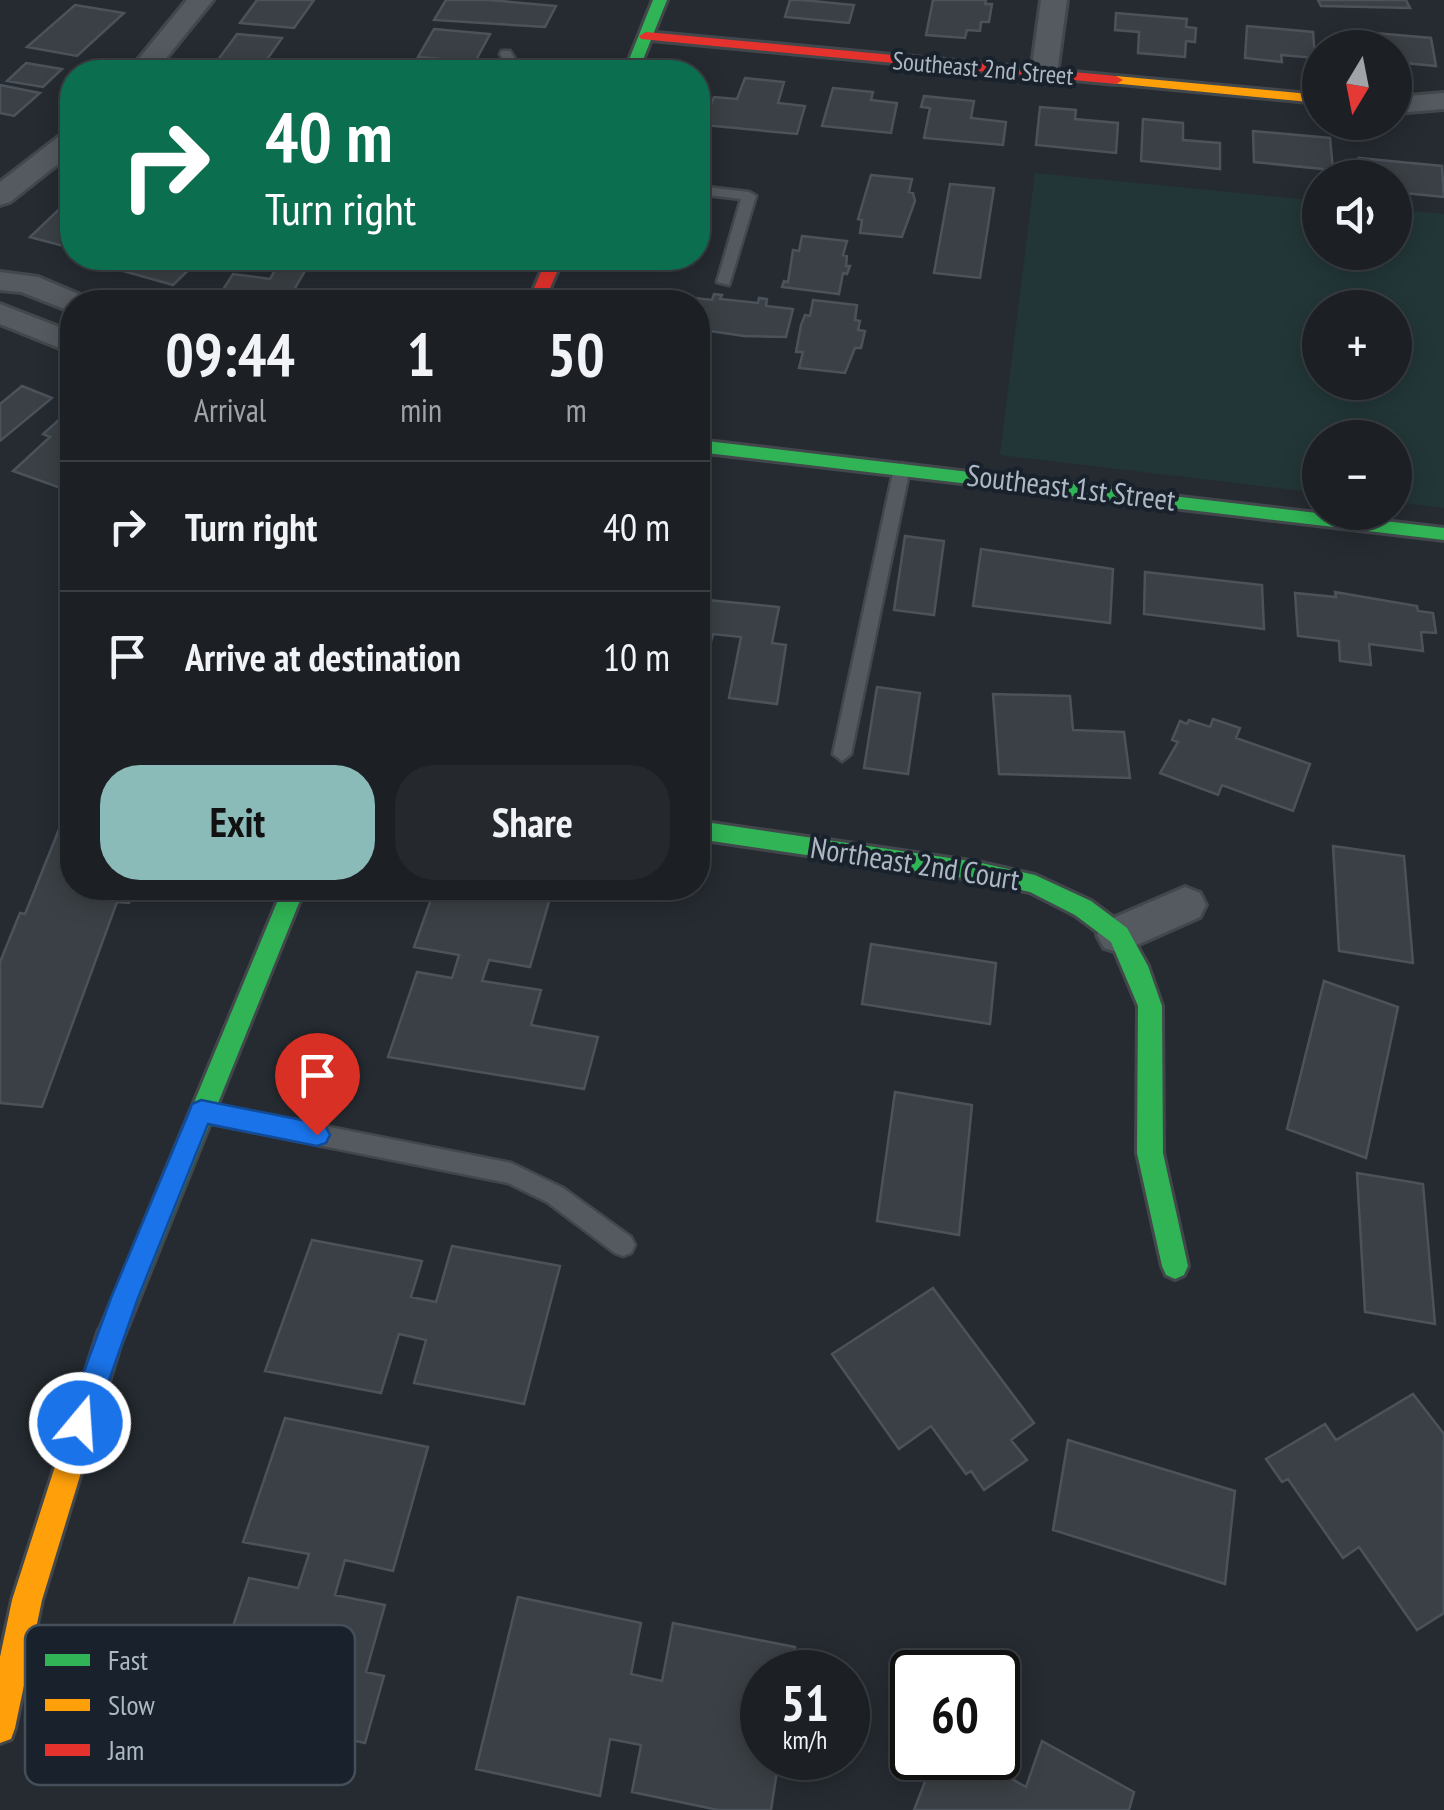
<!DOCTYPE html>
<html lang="en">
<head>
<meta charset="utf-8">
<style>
  :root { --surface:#1c2025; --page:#25282d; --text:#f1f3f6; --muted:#a0a3a7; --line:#3a3e42; --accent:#8bbbb9 }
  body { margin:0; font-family:"PT Sans Narrow",sans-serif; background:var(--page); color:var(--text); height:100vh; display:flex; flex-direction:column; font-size:38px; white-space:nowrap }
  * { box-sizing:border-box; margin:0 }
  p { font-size:32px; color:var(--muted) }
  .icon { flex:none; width:55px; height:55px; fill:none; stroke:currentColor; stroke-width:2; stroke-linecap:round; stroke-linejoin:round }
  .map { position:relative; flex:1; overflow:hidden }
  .sheet { position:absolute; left:60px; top:290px; width:650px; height:610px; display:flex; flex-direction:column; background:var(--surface); border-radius:40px; box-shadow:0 5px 25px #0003,0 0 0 2px var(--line) }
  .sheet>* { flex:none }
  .top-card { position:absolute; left:60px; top:60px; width:650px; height:210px; border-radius:40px; box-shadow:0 5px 25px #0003,0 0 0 2px var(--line); background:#0b6e4f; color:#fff; overflow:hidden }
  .needle { width:65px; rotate:190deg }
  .buttons { position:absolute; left:1302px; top:30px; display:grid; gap:20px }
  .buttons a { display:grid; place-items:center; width:110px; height:110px; border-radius:50%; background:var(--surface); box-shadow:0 5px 25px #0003,0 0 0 2px var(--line); font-size:50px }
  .speed { position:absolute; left:740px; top:1650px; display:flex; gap:20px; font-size:50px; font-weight:700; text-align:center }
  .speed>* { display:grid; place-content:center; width:130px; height:130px; border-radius:50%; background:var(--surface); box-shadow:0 5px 25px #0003,0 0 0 2px var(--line); line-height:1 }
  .speed small { font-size:25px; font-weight:400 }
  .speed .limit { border:5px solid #111; border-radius:15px; background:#fff; color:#111 }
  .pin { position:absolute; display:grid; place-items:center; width:85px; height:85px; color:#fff; margin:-102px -42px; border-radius:50% 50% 50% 0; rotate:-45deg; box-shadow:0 0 10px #0007 }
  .pin .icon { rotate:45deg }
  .me { position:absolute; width:110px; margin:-55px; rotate:18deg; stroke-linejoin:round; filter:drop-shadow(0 0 8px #0008) }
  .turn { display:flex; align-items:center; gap:35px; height:210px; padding:0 40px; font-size:45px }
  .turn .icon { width:130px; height:130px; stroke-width:2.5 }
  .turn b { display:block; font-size:70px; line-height:85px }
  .eta { display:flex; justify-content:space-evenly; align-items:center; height:170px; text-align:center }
  .eta b { font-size:60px; font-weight:700; line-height:70px }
  .button { display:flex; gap:20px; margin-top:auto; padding:20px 40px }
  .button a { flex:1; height:115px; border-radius:40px; background:var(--accent); color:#111; font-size:40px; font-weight:700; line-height:115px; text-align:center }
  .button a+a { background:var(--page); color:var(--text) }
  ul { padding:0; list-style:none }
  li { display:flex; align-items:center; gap:30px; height:130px; padding:0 40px; border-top:2px solid var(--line) }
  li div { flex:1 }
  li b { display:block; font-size:38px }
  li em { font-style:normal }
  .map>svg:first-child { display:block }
  .green { fill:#223638; fill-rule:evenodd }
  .building { fill:#3a4045; stroke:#4c525a; stroke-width:2.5 }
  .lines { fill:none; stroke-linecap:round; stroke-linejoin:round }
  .lane-casing { stroke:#42474c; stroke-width:5 }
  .street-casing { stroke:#42474c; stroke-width:6 }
  .fast-casing { stroke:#42474c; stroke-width:6 }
  .slow-casing { stroke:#42474c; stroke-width:6 }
  .jam-casing { stroke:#42474c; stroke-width:6 }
  .lane { fill:#545a60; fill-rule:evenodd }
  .street { fill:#545a60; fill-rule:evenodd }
  .fast { fill:#30b455; fill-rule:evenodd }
  .slow { fill:#ff9f0a; fill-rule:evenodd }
  .jam { fill:#e5322d; fill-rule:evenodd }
  .route { fill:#1a73e8; stroke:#114b97; stroke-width:2.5 }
  .labels { text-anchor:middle; stroke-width:8; stroke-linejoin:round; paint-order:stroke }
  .far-street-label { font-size:25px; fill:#adb8c5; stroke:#19222c }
  .street-label { font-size:30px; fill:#adb8c5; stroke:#19222c }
  .key { fill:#19222c; stroke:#454f5a; stroke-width:2.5 }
  .key-label { font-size:28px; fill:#adb8c5 }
</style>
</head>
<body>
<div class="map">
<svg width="1444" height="1810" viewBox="0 0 1444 1810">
  <rect width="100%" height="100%" fill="#252b31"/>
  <!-- green -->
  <path class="green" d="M1035,173L1320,201V252H1395V209L1444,214V508L1395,502V438H1320V493L1000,455ZM1320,308H1395V382H1320Z"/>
  <!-- building -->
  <path class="building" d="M257,0H314L294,28L240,23Z
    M446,0H490L556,6L545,27L434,20Z
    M790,0H802L854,5L849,23L785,17Z
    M933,0H986L985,4H992L989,22H981L980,31L967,30L965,38L926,35Z
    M1318,0H1406L1410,8L1321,6Z
    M75,5L124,13L77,56L27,47Z
    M1116,13L1187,19L1186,27L1196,28L1195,42L1186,41L1185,57L1138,53L1139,32L1115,30Z
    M1247,26L1313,32L1315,58L1281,55L1282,62L1245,58Z
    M434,29L490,34L475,62L418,57Z
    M1352,31L1431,38L1436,66L1395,62V48H1355Z
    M237,34L282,38L258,72H209Z
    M26,63L62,69L43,87L7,81Z
    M745,78L784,82L778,103L805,106L797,134L703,125L714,97L737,99Z
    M0,85L40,93L14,116L0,113Z
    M833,88L873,92L871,100L897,103L891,133L822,126Z
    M924,96L974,101L971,118L1006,122L1003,145L924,138L930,108L921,107Z
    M1040,107L1076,110L1075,119L1118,123L1116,153L1036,145Z
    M1143,119L1183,123V140L1220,143V169L1141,161Z
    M1253,131L1330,138L1333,170L1254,162Z
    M1359,158L1442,166L1444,197L1395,192V178H1360Z
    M871,175L912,179L909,192L913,193L915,201L902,237L860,233L862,220L858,219Z
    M950,184L994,188L980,278L934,273Z
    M72,197V243L67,247L30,237Z
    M802,236L847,241L843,255L847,256L846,266H850L847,274L843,273L839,294L782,287L784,281L788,282L793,250L799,251Z
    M120,258H201L173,285L109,267Z
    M281,260L309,264L287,302H215L233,274L270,279Z
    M320,292L375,302H312Z
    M714,294L722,295L720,299L758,303L759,298L767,299L766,306L793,309L786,337L744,336L703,330L698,328V302H669L671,295L712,300Z
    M813,300L857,305L855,320L860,321L858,330L865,331L861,348H855L845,373L799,368L803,352H796L801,325L805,315L810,316Z
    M22,386L52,398L0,441V404Z
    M72,408V492L13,471L50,437L43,434Z
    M905,536L944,541L934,615L894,610Z
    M981,549L1113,569L1110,623L973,606Z
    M1145,572L1262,585L1264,629L1144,614Z
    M1335,592L1417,606L1418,611L1433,613L1436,633L1421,632L1423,651L1369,644L1371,665L1340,661L1339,641L1298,636L1295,593L1336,597Z
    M698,599L779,607L772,643L786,645L777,704L729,698L741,637L713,634L711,642L698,641Z
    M698,661L710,662L698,711Z
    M877,687L920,693L908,774L864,768Z
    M993,694L1070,696L1073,730L1124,732L1130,778L999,774Z
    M1213,719L1240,728L1236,738L1310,764L1293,811L1222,785L1218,795L1160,773L1178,742L1172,740L1180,721L1187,724L1189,720L1210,727Z
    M72,797V888H135L129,903L117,902L42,1107L0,1103V962L20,913L25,914Z
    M1333,846L1404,856L1413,963L1339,951Z
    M435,888H553L530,967L489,960L482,981L541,990L531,1025L598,1037L584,1089L388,1057L417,972L452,978L459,955L414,947Z
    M871,944L996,963L990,1024L862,1004Z
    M1324,981L1398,1007L1366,1158L1287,1129Z
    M895,1092L972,1105L959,1235L877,1221Z
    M1357,1173L1423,1184L1435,1324L1365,1312Z
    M312,1240L422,1261L411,1297L436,1302L452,1246L560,1266L524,1404L414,1383L426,1340L399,1334L381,1393L265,1371Z
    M933,1288L1034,1423L1011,1440L1027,1460L984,1490L971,1471L966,1474L931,1426L899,1449L832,1354Z
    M1413,1394L1444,1434V1613L1417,1630L1359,1547L1343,1558L1288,1479L1282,1482L1266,1459L1325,1424L1336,1440Z
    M285,1418L428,1447L393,1571L345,1560L335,1595L385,1605L366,1672L384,1676L365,1743L206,1708L249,1578L298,1588L309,1554L243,1542Z
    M1068,1440L1235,1491L1225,1584L1053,1530Z
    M518,1597L641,1623L631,1674L662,1681L673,1623L795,1647L791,1672H762V1758H779L771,1810H718L632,1792L641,1745L610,1739L600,1796L476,1769Z
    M1042,1741L1134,1792L1129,1810H914L934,1758H975L1026,1787Z"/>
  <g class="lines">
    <defs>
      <path id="lane" d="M502,51H510L523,72H511L500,54Z
        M698,186L749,192L756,196L729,285L717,282L741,199L698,194Z
        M902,463L910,468L851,754L842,761L833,754L894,468Z
        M203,1102L511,1163L563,1188L631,1237L635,1245L631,1253L623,1256L615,1253L547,1202L508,1183L203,1122L195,1119L192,1112L195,1105Z"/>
      <path id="street" d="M187,0H213L155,72H128Z
        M1041,0H1067L1057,73L1044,81L1031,73Z
        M1444,93V109L1395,113V97Z
        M72,132V153L10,202L0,205V182L62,134Z
        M0,272L38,277L83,296L87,302H72V312L21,292L0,290Z
        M0,304L72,332V353L0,324Z
        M1185,887L1200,893L1206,905L1200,917L1119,953L1104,948L1097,935L1104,922Z"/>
      <path id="fast" d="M653,0H667L638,72H624Z
        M698,440L1444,528V540L698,452Z
        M698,821L977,862L1035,875L1091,901L1127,928L1148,966L1162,1006L1163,1153L1188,1266L1184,1275L1175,1279L1166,1275L1162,1266L1137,1153L1138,1006L1111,942L1075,915L1030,892L977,880L698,839Z
        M283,888H305L119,1348L109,1352L99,1348L96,1339Z"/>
      <path id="slow" d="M1116,76L1320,95V103L1111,83L1109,80Z
        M109,1326L119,1330L122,1339L42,1600L15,1728L11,1739L0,1743V1657L12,1600L96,1339L99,1330Z"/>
      <path id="jam" d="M646,32L1116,76L1123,80L1116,84L641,39L639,36Z
        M547,258H563L544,302H528Z"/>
    </defs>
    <!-- lane casing -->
    <use href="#lane" class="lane-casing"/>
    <!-- street casing -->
    <use href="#street" class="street-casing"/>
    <!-- fast casing -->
    <use href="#fast" class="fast-casing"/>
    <!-- slow casing -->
    <use href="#slow" class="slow-casing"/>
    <!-- jam casing -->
    <use href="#jam" class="jam-casing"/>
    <!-- lane -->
    <use href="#lane" class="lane"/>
    <!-- street -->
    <use href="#street" class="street"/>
    <!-- fast -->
    <use href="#fast" class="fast"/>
    <!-- slow -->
    <use href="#slow" class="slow"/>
    <!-- jam -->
    <use href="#jam" class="jam"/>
  </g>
  <!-- route -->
  <path class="route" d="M201,1100L317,1123L326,1127L330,1135L326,1143L317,1146L208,1124L138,1298L94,1423L89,1433L80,1437L70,1433L65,1423L111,1298L189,1112L192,1104Z"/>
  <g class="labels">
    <!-- far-street labels -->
    <g class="far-street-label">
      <text transform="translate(983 68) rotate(5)" y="9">Southeast 2nd Street</text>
    </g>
    <!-- street labels -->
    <g class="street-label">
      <text transform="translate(1071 488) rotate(7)" y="10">Southeast 1st Street</text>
      <text transform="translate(915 864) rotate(9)" y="10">Northeast 2nd Court</text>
    </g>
  </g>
  <!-- legend -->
  <rect x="25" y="1625" width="330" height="160" rx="15" class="key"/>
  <rect x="45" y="1654" width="45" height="12" fill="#30b455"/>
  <rect x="45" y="1699" width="45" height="12" fill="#ff9f0a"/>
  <rect x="45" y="1744" width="45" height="12" fill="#e5322d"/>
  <g class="key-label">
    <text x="108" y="1670">Fast</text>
    <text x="108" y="1715">Slow</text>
    <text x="108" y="1760">Jam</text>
  </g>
</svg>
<div class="buttons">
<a><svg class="needle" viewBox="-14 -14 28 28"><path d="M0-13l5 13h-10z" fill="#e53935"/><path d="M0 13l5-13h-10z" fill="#a0a3a7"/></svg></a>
<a><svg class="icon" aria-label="sound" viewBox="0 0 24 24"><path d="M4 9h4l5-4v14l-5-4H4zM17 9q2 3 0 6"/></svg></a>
<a>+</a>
<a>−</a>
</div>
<div class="speed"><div>51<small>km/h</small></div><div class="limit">60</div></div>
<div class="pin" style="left:317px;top:1135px;background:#d93025"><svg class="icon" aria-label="arrive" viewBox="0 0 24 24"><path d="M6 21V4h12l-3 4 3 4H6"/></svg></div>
<svg class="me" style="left:80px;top:1423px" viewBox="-20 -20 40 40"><circle r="17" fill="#1a73e8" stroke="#fff" stroke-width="3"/><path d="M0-11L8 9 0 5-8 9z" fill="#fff"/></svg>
<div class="top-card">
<div class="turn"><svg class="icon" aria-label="right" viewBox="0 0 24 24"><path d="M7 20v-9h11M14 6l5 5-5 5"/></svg><div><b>40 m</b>Turn right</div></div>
</div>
<section class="sheet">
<div class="eta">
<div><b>09:44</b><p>Arrival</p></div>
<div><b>1</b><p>min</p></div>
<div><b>50</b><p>m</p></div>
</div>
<ul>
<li><svg class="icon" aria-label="right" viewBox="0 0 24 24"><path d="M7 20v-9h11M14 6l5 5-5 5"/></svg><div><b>Turn right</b></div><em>40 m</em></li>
<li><svg class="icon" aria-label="arrive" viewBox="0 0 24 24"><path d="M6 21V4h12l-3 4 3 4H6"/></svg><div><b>Arrive at destination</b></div><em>10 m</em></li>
</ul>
<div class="button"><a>Exit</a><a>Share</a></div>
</section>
</div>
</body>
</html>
